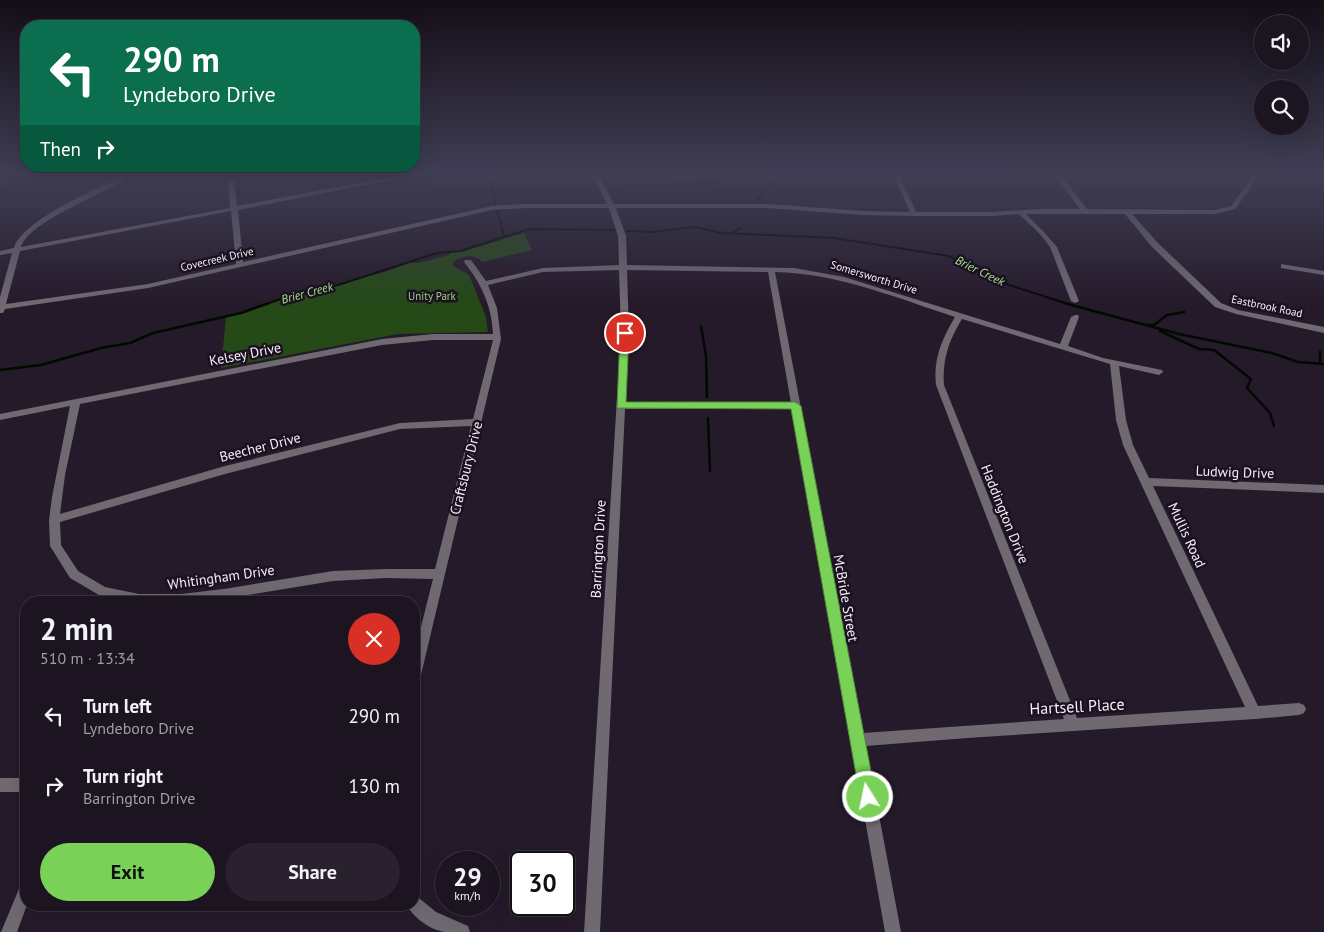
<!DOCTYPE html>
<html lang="en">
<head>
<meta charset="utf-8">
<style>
  :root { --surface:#1c1420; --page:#29212d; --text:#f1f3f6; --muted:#a09ea5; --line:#3a333e; --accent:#79d157 }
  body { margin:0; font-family:"PT Sans",sans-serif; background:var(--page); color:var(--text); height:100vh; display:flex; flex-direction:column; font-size:19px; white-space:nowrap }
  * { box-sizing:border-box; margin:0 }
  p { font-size:16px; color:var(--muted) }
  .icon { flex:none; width:28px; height:28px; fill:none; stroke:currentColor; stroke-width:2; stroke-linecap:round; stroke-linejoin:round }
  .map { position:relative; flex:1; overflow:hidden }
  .side { position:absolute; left:20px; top:596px; width:400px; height:315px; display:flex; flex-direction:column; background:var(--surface); border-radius:20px; box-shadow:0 5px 20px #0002,0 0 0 1px var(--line) }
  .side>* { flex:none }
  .banner { position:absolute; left:20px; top:20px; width:400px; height:152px; border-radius:20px; box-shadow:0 5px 20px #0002,0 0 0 1px var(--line); background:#0b6e4f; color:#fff; overflow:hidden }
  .controls { position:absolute; left:1254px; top:15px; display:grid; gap:10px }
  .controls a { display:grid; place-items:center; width:55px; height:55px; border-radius:50%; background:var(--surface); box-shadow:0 5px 20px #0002,0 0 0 1px var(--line); font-size:25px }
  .speed { position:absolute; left:435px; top:851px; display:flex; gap:10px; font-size:25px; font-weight:700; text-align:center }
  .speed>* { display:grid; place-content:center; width:65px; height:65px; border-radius:50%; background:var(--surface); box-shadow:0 5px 20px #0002,0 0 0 1px var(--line); line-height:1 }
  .speed small { font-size:12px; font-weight:400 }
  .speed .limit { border:2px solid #111; border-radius:8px; background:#fff; color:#111 }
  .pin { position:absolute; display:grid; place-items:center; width:42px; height:42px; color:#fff; margin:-21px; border:2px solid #fff; border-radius:50%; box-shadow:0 1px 5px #0007 }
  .me { position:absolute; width:55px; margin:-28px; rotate:350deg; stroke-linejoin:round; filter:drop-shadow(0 0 4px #0008) }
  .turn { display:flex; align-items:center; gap:18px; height:105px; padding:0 20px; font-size:22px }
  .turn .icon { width:65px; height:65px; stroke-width:2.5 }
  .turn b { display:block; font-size:35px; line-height:42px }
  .then { display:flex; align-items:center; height:48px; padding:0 20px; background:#0003; gap:10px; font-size:19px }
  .round { display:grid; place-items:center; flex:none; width:52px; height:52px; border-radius:26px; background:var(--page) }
  .summary { display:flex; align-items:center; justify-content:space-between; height:85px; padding:0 20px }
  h1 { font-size:30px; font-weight:700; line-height:38px }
  .cta { display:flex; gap:10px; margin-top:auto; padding:10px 20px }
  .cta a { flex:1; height:58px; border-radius:30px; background:var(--accent); color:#111; font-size:20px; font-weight:700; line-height:58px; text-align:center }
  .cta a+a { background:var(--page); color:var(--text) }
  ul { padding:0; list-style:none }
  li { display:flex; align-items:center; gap:15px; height:70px; padding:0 20px }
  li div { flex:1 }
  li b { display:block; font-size:19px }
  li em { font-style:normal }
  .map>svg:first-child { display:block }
  .green { fill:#254917 }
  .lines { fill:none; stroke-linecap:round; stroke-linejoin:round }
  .stream-far1 { stroke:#000a00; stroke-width:2 }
  .stream { stroke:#000a00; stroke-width:2.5 }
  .minor { fill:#6f6972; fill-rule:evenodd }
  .route { fill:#79d157; stroke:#4f8839 }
  .labels { text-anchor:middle; stroke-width:5; stroke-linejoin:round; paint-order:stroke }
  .far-street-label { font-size:11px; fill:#f6eefa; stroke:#1b1120 }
  .far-park-label { font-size:11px; fill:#99d385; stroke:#1b1120 }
  .far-water-label { font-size:12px; font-style:italic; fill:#a6e192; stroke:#1b1120 }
  .street-label { font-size:14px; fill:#f6eefa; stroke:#1b1120 }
  .near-street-label { font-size:16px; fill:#f6eefa; stroke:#1b1120 }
</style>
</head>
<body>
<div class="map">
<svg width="1324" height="932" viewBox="0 0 1324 932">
  <rect width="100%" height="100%" fill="#251a2a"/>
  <!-- green -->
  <path class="green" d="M524,233L532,250L482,262C475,253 461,256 453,262V266L469,275L486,317L488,332L398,334L221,368L226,317L248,311L267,302L385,272L409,263H419L449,255L453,251L467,250Z"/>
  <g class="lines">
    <!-- stream-far1 -->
    <path class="stream-far1" d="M485,174L492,184L495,204
      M629,186L714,183L723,180L727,174
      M757,200L780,174
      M497,210L504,236
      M627,231L655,232L694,227L722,233L834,238L949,256L1000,282L1068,304
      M732,233L740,228
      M266,304L301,292L338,285L437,253L461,251L529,229L615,230"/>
    <!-- stream -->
    <path class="stream" d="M1064,303L1179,334L1272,353L1298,362L1324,364
      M1147,325H1154L1167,315L1184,312
      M701,326L706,356L707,397
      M1160,331L1199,349L1214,350L1251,379L1247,388L1270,413L1274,426
      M1320,352V362
      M0,370L41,365L101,348L130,343L153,333L241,313L269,303
      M708,418L710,471"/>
    <!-- minor -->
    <path class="minor" d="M126,174H134C111,192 29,220 21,247L230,208L228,181L231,179L234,181L237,206L407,174H422L238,210L243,262L492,206L523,204H607L592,174H598L614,204H768L863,211L910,212L893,174H899L916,212H993L1038,209H1080L1054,174H1060L1087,209L1215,210L1231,206L1255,174H1261L1235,209L1215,214H1132L1158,243L1221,303L1238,310L1324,327V333L1236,314L1215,307L1152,247L1125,214H1026L1044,232L1057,247L1079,301L1075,303L1071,301L1050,247L1040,234L1019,214L993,216H914L863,215L768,208H616L626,236L627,265L794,268L844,277L1060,344L1071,317L1075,315H1078L1079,317L1068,346L1103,358L1162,370L1163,372L1159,375L1119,366L1126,420L1133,445L1149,478L1324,485V493L1153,486L1258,706L1299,703L1304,705L1306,709L1304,713L1299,715L1255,719L967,738L866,746L901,932H885L792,409H625L600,932H584L621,333L619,270L543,272L488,285L497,308L501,339L420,679L418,683L414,685V655L433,579L386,578L333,581L224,599L194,602H134L99,595L70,578L50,546L49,520L52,497L70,406L0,420V414L382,339L433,334H493C492,306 481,283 464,262L465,260H471L486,281L543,268L619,265L618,236L609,208H523L492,210L148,288L5,309L3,313H0V297L12,253L0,255V251L14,248C22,220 99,188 126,174ZM231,211L236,264L148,284L6,304L20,251ZM627,270L768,272L791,403H626L629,333ZM775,272C837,273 897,298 955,317C942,339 933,359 936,385L1064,719L863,733ZM962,319L1110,364L1116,420L1123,445L1245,707L1077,718L944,385C942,360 949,340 962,319ZM433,340H493L473,419L400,423L225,466L60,514L65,475L80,404L382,345ZM471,426L435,569H386L333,571L224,589L181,594H139L105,587L78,571L61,545L60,522L225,474L400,429Z
      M1281,264L1324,271V275L1281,268Z
      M0,778H26V792H0Z
      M26,881L27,905L17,932H1L21,884Z
      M414,895L419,898L436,912L468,926L470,932C462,932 454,932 446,932C432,931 413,918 407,905H414Z"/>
  </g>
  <!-- sky -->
  <linearGradient id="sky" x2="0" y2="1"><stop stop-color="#140e17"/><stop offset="0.57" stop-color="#403e55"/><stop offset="1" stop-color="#403e55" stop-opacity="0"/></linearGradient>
  <rect width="1324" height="305" fill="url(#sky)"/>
  <!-- route -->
  <path class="route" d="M625,330L629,333L626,402H795L801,406L876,797L873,803L868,805L862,803L860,797L791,409L617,408L620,333Z"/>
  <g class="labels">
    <!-- far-street labels -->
    <g class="far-street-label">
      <text transform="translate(217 259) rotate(-13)" y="4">Covecreek Drive</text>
      <text transform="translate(874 277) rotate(17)" y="4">Somersworth Drive</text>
      <text transform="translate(1267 306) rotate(12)" y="4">Eastbrook Road</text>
    </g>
    <!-- far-park labels -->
    <g class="far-park-label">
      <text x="432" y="300">Unity Park</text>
    </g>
    <!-- far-water labels -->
    <g class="far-water-label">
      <text transform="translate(980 271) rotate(26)" y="4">Brier Creek</text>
      <text transform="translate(307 293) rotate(-15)" y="4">Brier Creek</text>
    </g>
    <!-- street labels -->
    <g class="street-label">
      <text transform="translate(245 354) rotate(-11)" y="5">Kelsey Drive</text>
      <text transform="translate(260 447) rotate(-14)" y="5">Beecher Drive</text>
      <text transform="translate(466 468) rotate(-76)" y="5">Craftsbury Drive</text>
      <text transform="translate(1235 472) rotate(2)" y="5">Ludwig Drive</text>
      <text transform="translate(1005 514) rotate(68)" y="5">Haddington Drive</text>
      <text transform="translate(1187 535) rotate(65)" y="5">Mullis Road</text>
      <text transform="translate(598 549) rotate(-87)" y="5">Barrington Drive</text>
      <text transform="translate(221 577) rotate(-8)" y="5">Whitingham Drive</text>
      <text transform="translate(846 598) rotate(80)" y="5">McBride Street</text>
    </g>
    <!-- near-street labels -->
    <g class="near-street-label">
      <text transform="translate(1077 706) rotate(-3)" y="6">Hartsell Place</text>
    </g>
  </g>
</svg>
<div class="controls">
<a><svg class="icon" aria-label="sound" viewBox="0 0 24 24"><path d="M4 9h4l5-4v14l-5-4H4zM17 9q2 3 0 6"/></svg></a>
<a><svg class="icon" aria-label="search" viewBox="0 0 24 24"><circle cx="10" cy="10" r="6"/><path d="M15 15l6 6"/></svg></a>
</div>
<div class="speed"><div>29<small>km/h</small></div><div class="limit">30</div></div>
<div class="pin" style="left:625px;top:333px;background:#d93025"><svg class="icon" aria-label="arrive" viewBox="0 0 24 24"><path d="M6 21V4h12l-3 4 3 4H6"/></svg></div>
<svg class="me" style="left:868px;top:797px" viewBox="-20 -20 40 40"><circle r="17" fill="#79d157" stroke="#fff" stroke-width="3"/><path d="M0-11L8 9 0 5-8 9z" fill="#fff"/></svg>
<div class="banner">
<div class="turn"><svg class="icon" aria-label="left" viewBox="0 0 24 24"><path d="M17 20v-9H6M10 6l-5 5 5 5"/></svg><div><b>290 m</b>Lyndeboro Drive</div></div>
<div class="then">Then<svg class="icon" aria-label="right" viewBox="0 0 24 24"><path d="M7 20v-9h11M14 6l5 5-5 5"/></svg></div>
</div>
<section class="side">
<div class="summary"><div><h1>2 min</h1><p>510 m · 13:34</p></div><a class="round" style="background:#d93025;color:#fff"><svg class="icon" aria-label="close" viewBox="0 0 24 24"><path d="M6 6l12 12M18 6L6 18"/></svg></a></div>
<ul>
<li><svg class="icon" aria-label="left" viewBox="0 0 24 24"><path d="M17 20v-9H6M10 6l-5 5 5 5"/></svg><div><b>Turn left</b><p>Lyndeboro Drive</p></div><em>290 m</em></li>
<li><svg class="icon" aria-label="right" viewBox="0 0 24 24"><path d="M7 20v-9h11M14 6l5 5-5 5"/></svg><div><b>Turn right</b><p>Barrington Drive</p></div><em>130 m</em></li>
</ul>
<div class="cta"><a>Exit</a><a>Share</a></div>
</section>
</div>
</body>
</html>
